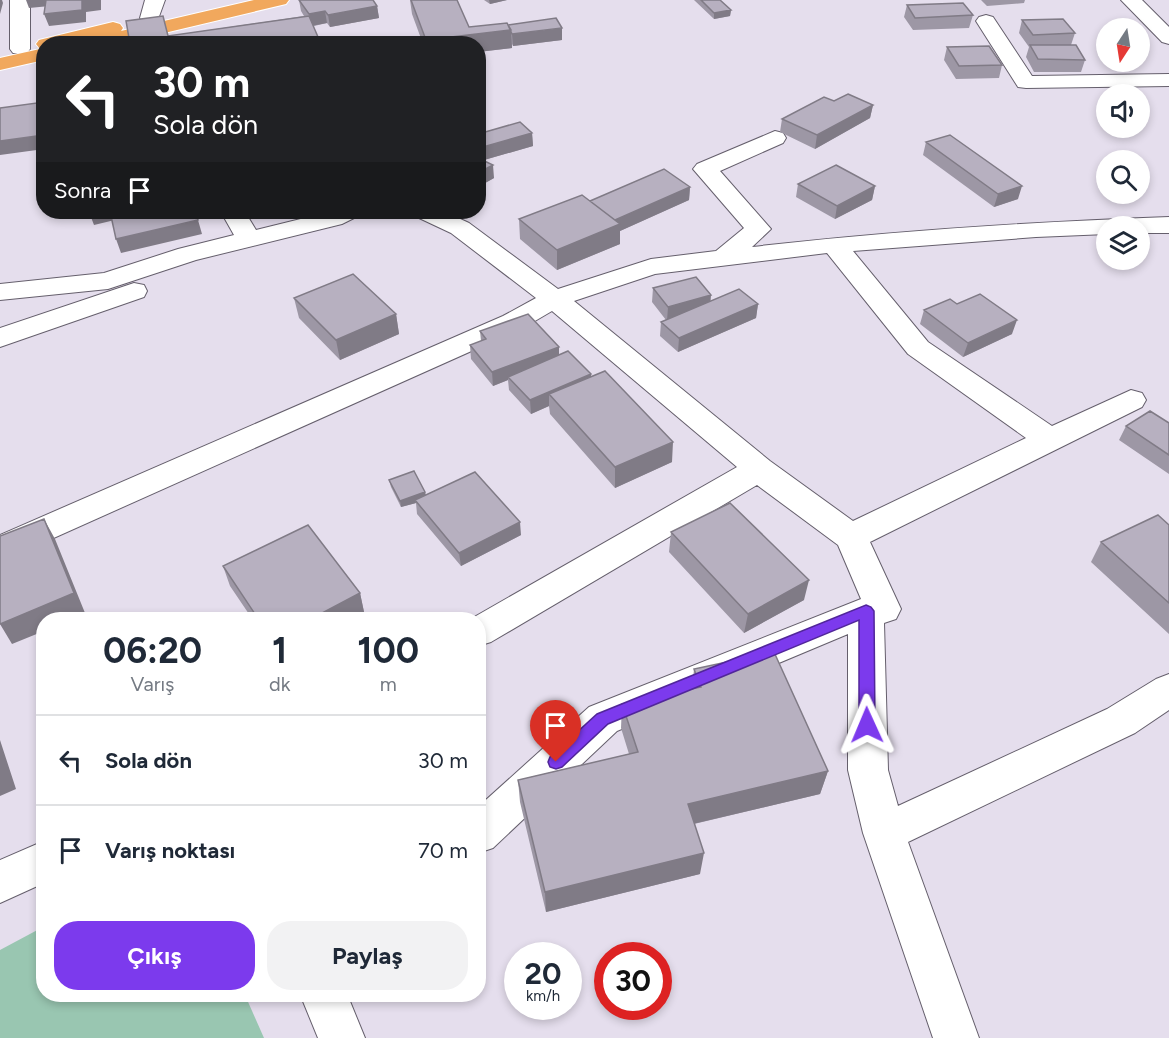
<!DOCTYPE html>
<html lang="tr">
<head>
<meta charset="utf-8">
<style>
  :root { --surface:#fff; --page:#f2f2f3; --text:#1f2937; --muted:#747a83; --line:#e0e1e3; --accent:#7c3aed }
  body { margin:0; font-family:Figtree,sans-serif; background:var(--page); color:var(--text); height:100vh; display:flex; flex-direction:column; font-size:22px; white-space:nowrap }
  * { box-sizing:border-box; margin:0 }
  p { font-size:20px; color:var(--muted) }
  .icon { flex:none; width:33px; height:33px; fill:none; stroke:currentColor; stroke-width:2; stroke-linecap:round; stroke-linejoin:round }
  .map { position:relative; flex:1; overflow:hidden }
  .side { position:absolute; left:36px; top:612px; width:450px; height:390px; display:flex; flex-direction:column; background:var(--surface); border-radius:24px; box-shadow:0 3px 9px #0003 }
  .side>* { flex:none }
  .top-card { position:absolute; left:36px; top:36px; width:450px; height:183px; border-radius:24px; box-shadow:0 3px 9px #0003; background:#202124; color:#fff; overflow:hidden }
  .needle { width:39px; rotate:192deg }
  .buttons { position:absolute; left:1096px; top:18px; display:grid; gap:12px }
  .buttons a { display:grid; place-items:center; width:54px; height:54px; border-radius:50%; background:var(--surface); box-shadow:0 3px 9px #0003; font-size:30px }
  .speed { position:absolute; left:504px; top:942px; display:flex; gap:12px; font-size:30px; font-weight:700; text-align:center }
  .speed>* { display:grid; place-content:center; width:78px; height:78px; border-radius:50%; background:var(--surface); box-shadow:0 3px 9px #0003; line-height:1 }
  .speed small { font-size:15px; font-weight:400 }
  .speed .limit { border:9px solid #d22; background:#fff; color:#111 }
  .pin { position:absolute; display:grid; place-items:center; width:51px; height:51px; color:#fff; margin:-62px -26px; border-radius:50% 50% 50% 0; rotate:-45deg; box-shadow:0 0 6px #0007 }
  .pin .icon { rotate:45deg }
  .me { position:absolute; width:66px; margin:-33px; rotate:359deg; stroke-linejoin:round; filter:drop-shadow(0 0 4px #0008) }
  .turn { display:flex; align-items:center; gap:21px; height:126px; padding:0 18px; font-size:27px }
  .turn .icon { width:78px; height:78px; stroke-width:2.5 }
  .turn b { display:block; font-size:42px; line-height:51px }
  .then { display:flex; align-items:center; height:57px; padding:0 18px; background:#0003; gap:12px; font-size:22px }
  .eta { display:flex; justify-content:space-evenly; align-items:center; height:102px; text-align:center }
  .eta b { font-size:36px; font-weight:700; line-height:42px }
  .action { display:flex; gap:12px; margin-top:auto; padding:12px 18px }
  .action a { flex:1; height:69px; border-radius:24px; background:var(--accent); color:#fff; font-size:24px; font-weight:700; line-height:69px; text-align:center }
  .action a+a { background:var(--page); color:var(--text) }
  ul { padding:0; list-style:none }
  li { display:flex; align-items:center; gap:18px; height:90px; padding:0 18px; border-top:2px solid var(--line) }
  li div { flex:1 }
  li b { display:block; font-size:22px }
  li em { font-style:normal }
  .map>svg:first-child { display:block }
  .green { fill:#99c6b1 }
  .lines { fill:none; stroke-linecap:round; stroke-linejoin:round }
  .minor-casing { stroke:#655f6c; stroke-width:2 }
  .highway-casing { stroke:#fff; stroke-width:2 }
  .minor { fill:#fff; fill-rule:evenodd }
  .highway { fill:#f1a85d; fill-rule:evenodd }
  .wall { fill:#9d97a5 }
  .shaded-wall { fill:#807b86 }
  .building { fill:#b7b0c0; stroke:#807b86; stroke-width:1.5 }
  .route { fill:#7c3aed; stroke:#51269a; stroke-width:1.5 }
</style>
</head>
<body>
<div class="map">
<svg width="1169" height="1038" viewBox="0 0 1169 1038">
  <rect width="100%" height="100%" fill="#e5deed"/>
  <!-- green -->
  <path class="green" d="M43,927L44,994L245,995L264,1038H0V950Z"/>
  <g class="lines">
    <defs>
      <path id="minor" d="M10,0H30V49L27,53H13L10,49Z
        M145,0H165L157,22H143L140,18Z
        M1121,0H1142L1169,27V44L1162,42Z
        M986,15L993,17L1032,76L1169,74V86L1026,88L1018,87L976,21L979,17Z
        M775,131L783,133L786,138L783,143L720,171L771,229L752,247C891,231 1029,222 1169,217V233H1140V226H1107V234L1036,237L853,251L928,342L1052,426L1131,390L1142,393L1146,400L1142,407L870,542L901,609L896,619L884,623L888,770L898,806L1107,709L1156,679L1169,674V710L1135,733L908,842L979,1038H933L863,833L848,770V634L617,731L493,848L478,853V807L589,707L861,599L838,545L757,485L491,642L478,646V620H469L737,467L552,311L523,328L0,562V535L503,316L536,298L451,233L417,217L414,212H445L469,223L558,289L651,259L716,251L744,228L693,169L697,164ZM827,253L908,354L1026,438L853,521L770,461L574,301L655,274Z
        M221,212H245L256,230L329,212H359L356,217L342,224L196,260L108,289L0,300V284L104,273L178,249L234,235Z
        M134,283L144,285L147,291L144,297L0,347V328Z
        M44,841V883L0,903V860Z
        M300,994H347L365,1038H318Z"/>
      <path id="highway" d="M254,0H289L286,4L118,44H80L82,42L44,44V60L0,70V58L40,49L36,44L39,40L113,22L120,24L123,28L121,31Z"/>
    </defs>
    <!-- minor casing -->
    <use href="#minor" class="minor-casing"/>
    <!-- highway casing -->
    <use href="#highway" class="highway-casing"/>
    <!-- minor -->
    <use href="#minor" class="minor"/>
    <!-- highway -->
    <use href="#highway" class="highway"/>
  </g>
  <!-- wall -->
  <path class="wall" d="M299,0L377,6L379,18L330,27L327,23L314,26L169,36L304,16L301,11Z
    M410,0H457L469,27L508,25L562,40L513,46L512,44V48L478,52V44H423L412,14Z
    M484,0H507L490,4Z
    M694,0H720L731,10L730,16L714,19Z
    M981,0H1025L1024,3L987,6Z
    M907,5L973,15L969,28L913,30L904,17Z
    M1022,20L1075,33L1071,45L1085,60L1081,72H1034L1026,57L1029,47L1019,33Z
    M947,47L1002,65L999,78L956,79L944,60Z
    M834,101L873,105L870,118L815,149L780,132L782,119Z
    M532,133L533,146L484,160L494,178L478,187V134Z
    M926,142L1018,199L994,207L923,155Z
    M798,184L875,186L872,200L835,219L796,197Z
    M690,187L689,200L620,231V244L557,270L520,239L519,219L590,201Z
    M653,288L710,301L758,304L756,318L678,352L660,336L661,322L666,320L652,302Z
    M294,298L396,314L399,334L340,360L299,318Z
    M957,304L1012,334L963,357L920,324L924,310Z
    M480,331L559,355L591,374V377L672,462L615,488L550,414L549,406L531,414L509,390L508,380L493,386L471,359L470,345L481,341Z
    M1169,423V474L1119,440L1126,426Z
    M389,480L425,492L426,495L521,535L461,566L417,514L416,503L401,507L391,487Z
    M1169,525V634L1091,562L1101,542Z
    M671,532L804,600L744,633L669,552Z
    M223,566L360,593L364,612L351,620H253L230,586Z
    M694,669L828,771L820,794L694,824L700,874L546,912L520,802L518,780L629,754L621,728L622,704L692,689Z"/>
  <!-- shaded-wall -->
  <path class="shaded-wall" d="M0,0H2L3,3L0,14Z
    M26,0H81V3L29,8Z
    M82,0H101V10L86,12V22L49,26L44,14Z
    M489,0H507L490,4Z
    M377,6L379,18L330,27L328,15Z
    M731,10L730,16L714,19V13Z
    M325,11L327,23L311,26L309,14Z
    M562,28V40L513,46L512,34Z
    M511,30L512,48L478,52V44H426V40Z
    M160,40L161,44H139Z
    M873,105L870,118L815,149L817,135Z
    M532,133L533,146L484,160L483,147Z
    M44,135V149L0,155V141Z
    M480,144L481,158L478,159V145Z
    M493,165L494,178L478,187V173Z
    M875,186L872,200L835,219L837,206Z
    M1022,186L1018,199L994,207L998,194Z
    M690,187L689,200L620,231V244L557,270V250L615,220Z
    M89,212H148L94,225Z
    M198,220L202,234L121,253L116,239Z
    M711,295L710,309L667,321L668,307Z
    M758,304L756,318L678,352L679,338Z
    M396,314L399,334L340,360L336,340Z
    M1017,320L1012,334L963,357L968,343Z
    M559,347V361L508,377V380L493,386L492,372Z
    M591,374V387L549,394V406L531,414L530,400Z
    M673,442L672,462L615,488V467Z
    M425,492L426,499L415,500L416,503L401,507L400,501Z
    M44,519L55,539L85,613L70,620H44V631L12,644L0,624Z
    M520,522L521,535L461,566L459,553Z
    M809,580L804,600L744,633L748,614Z
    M360,593L364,612L351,620H309Z
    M0,740L16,789L0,796Z
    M828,771L820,794L684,826L688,804Z
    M704,853L700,874L546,912L545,892Z"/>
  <!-- building -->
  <path class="building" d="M46,0H82V10L44,14Z
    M299,0H373L377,6L328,15L325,11L309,14Z
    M411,0H457L469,27L507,23L511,30L426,40Z
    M701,0H720L731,10L714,13Z
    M963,3L973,15L915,18L907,5Z
    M163,16L168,36L309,16L321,44H161L160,40L139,44H130L126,21Z
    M556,18L562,28L512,34L508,25Z
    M1063,19L1075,33L1033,35L1022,20Z
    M1030,45H1076L1085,60L1038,59Z
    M989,46L1002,65L959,66L947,47Z
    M848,94L873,105L817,135L782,119L824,97L834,101Z
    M44,102V135L0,141V108Z
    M520,122L532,133L483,147L480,144L478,145V134Z
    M950,135L1022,186L998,194L926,142Z
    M478,158L493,165L478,173Z
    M836,165L875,186L837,206L798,184Z
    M664,169L690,187L615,220L590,201Z
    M582,195L620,224L557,250L519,219Z
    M135,212H196L198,220L116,239L111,216Z
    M353,274L396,314L336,340L294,298Z
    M696,277L711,295L668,307L653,288Z
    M739,289L758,304L679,338L661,322Z
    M980,294L1017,320L968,343L924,310L950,299L957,304Z
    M528,314L559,347L492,372L470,345L486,339L480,331Z
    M568,351L591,374L530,400L508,377Z
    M605,371L673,442L615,467L549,394Z
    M1150,411L1169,423V455L1126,426Z
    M414,471L425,492L400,501L389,480Z
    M475,472L520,522L459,553L415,500Z
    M730,503L809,580L748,614L671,532Z
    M1158,515L1169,525V603L1101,542Z
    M44,519L74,593L0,624V536Z
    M308,525L360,593L309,620H259L223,566Z
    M774,652L828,771L688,804L704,853L545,892L518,780L638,752L622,704L701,687L694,669Z"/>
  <!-- route -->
  <path class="route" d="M866,605L871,607L874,611L875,725L873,730L867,732L862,730L859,725V620L608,724L562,767L556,769L550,767L548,762L550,757L597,714Z"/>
</svg>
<div class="buttons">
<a><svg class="needle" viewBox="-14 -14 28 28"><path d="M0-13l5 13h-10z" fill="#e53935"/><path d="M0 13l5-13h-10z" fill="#747a83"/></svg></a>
<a><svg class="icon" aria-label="sound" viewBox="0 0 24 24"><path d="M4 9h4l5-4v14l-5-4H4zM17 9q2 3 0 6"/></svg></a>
<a><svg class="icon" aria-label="search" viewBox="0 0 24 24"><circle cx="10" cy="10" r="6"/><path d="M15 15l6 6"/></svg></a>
<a><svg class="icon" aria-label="layers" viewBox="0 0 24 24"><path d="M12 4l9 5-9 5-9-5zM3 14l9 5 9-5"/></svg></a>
</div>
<div class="speed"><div>20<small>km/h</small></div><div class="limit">30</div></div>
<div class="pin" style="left:556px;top:762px;background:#d93025"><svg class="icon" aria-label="arrive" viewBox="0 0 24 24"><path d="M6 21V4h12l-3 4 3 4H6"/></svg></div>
<svg class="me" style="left:867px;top:725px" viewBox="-20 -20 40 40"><path d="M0-17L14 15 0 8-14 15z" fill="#7c3aed" stroke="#fff" stroke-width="4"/></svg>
<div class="top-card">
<div class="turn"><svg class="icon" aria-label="left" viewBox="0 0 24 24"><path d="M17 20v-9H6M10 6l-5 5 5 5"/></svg><div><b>30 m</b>Sola dön</div></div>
<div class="then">Sonra<svg class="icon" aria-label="arrive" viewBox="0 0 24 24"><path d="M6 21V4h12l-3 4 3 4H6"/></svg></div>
</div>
<section class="side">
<div class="eta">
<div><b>06:20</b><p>Varış</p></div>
<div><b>1</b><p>dk</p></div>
<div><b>100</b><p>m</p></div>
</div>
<ul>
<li><svg class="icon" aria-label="left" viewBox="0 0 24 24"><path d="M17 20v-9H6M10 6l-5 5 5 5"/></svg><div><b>Sola dön</b></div><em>30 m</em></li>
<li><svg class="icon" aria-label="arrive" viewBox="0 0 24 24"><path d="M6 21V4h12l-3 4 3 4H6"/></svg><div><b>Varış noktası</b></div><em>70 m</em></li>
</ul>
<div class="action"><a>Çıkış</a><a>Paylaş</a></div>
</section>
</div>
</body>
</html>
